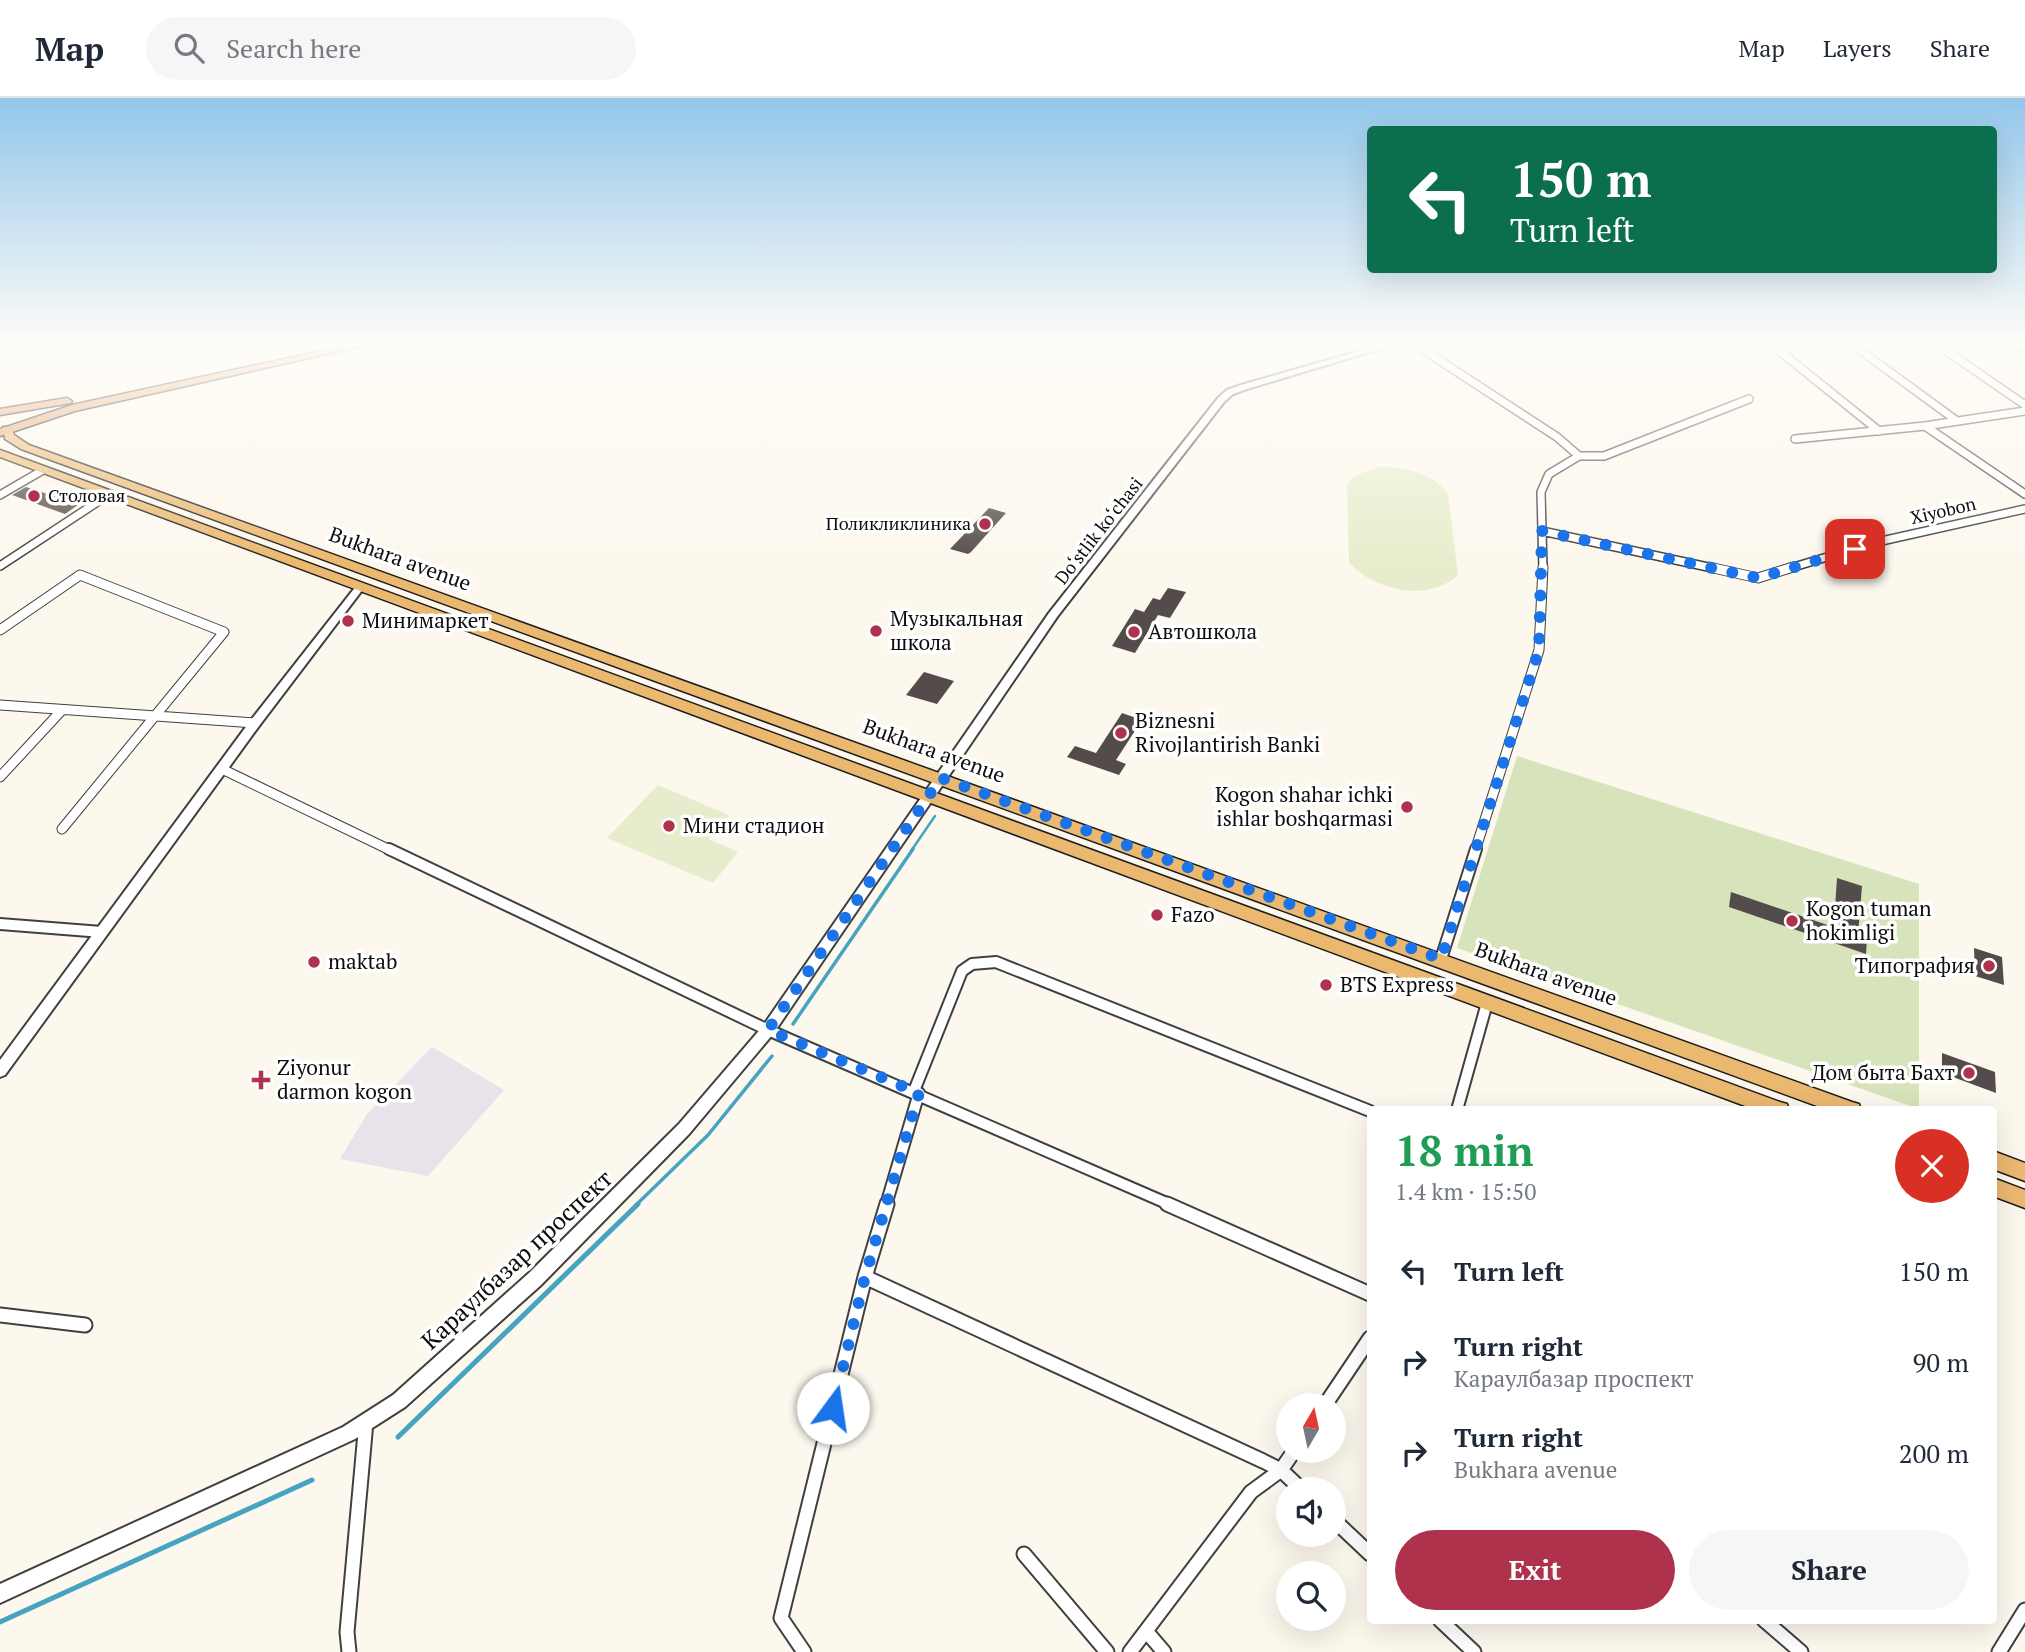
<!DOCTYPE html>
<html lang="en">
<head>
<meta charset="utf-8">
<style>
  :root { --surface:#fff; --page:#f6f6f7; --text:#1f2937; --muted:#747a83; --line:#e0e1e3; --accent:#af324d }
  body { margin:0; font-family:"PT Serif",serif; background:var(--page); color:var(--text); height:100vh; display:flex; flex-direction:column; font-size:26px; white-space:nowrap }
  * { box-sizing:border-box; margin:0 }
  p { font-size:23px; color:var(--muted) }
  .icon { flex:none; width:38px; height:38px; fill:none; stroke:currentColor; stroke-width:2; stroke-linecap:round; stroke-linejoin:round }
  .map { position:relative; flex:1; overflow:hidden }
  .drawer { position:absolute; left:1367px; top:1008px; width:630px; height:518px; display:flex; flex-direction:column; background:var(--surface); border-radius:7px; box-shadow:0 7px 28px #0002 }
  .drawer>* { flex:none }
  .top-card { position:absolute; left:1367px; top:28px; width:630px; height:147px; border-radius:7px; box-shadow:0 7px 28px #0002; background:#0b6e4f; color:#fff; overflow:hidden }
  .needle { width:46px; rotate:9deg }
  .buttons { position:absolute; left:1276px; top:1295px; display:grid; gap:14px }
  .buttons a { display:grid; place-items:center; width:70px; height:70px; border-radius:50%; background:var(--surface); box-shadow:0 7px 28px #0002; font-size:35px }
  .pin { position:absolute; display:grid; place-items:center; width:60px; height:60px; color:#fff; margin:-30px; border-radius:14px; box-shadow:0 4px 10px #0006 }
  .me { position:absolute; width:77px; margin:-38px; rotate:14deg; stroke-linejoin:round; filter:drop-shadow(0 0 5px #0008) }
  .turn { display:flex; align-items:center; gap:24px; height:147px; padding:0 28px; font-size:32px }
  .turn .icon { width:91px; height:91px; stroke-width:2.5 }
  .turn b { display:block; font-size:49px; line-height:60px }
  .round { display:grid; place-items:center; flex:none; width:74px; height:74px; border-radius:37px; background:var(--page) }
  .headline { display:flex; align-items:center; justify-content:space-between; height:119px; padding:0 28px }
  h1 { font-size:42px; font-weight:700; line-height:52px; color:#1e9e55 }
  .cta { display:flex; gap:14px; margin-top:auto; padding:14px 28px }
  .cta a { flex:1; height:80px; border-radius:42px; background:var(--accent); color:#fff; font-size:28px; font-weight:700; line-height:80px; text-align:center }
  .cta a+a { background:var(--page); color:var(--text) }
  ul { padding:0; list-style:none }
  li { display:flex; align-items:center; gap:21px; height:91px; padding:0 28px }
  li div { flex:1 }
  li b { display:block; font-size:26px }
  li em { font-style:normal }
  header { display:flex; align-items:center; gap:42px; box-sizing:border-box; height:98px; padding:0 35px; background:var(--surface); border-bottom:2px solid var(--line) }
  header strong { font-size:33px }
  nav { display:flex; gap:38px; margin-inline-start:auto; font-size:24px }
  .search { width:490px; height:63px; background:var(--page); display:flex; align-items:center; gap:18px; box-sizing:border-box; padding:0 24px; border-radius:38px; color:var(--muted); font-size:26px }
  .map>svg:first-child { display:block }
  .industrial { fill:#e8e2eb }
  .green { fill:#d7e4bb }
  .pitch { fill:#e7edcc }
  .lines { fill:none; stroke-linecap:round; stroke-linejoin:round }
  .stream-far2 { stroke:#46a4c0; stroke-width:2.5 }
  .stream-far1 { stroke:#46a4c0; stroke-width:3.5 }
  .stream { stroke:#46a4c0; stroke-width:5 }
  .building { fill:#544c4a }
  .minor-far3-casing { stroke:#404040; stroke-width:10 }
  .minor-far2-casing { stroke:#404040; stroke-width:11 }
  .minor-far1-casing { stroke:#404040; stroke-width:14 }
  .minor-casing { stroke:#404040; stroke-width:17 }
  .tertiary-casing { stroke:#404040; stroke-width:4 }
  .primary-casing { stroke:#1e1e1e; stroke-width:3 }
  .trunk-casing { stroke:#1e1e1e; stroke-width:3 }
  .minor-far3 { stroke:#fff; stroke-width:7 }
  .minor-far2 { stroke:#fff; stroke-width:9 }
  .minor-far1 { stroke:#fff; stroke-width:10 }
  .minor { stroke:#fff; stroke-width:13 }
  .tertiary { fill:#fff; fill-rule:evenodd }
  .primary { fill:#ebb870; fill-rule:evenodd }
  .trunk { fill:#e8a06a; fill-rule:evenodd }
  .route { stroke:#1a73e8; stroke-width:12; stroke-dasharray:0 21.6 }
  .poi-dot { fill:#af324d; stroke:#fff; stroke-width:2.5 }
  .labels { text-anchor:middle; stroke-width:7; stroke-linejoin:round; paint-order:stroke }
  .far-poi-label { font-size:18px; fill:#0d0d0d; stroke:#fff; text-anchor:start }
  .far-street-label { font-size:18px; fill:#0d0d0d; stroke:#fff }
  .street-label { font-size:21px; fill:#0d0d0d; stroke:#fff }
  .poi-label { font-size:21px; fill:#0d0d0d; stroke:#fff; text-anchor:start }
  .near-street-label { font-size:24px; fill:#0d0d0d; stroke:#fff }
</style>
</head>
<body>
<header>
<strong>Map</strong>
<div class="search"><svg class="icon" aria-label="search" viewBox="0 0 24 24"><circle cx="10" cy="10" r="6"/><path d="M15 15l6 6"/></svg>Search here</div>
<nav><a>Map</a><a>Layers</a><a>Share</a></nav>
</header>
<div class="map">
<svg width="2025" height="1554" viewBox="0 0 2025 1554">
  <rect width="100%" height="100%" fill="#fdf8ee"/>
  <!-- industrial -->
  <path class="industrial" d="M432,949L504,992L428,1078L340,1061L367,1016Z"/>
  <!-- green -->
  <path class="green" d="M1517,658L1919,786V1011L1457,850Z"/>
  <!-- pitch -->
  <path class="pitch" d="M1379,369C1406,369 1430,374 1448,395L1458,477C1427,505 1377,493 1349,465L1347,386L1354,378Z
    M658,687L729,717L709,741L738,754L713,785L607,740Z"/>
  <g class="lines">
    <!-- stream-far2 -->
    <path class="stream-far2" d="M911,753L935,718"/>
    <!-- stream-far1 -->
    <path class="stream-far1" d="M793,926L913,751
      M636,1107L708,1037L772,958"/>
    <!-- stream -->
    <path class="stream" d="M398,1339L638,1106
      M0,1524L312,1382"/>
  </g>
  <!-- building -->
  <path class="building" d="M26,389L57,399L78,407L65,416L12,397Z
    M989,410L1006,415L971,454L968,456L950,451Z
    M1168,490L1186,494L1170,520L1158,517L1135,555L1112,548L1135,511L1144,514L1153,500L1160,502Z
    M924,574L954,583L937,606L906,597Z
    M1122,615L1142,622L1116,662L1126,666L1119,677L1067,659L1075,648L1096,655Z
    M1837,780L1862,788L1858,837L1867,840L1866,856L1729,809L1731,794L1839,831L1840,812L1835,810Z
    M1974,850L2002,859L2004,887L1975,878Z
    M1942,955L1995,974L1996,995L1942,975Z"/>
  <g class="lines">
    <defs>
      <path id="minor-far3" d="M1416,247L1557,339L1579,358L1549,376L1541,394L1543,471
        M1772,247L1879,333
        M1853,247L1957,323
        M1938,247L2025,307
        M2019,247L2025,251
        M1925,328L2025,396
        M1795,341L1925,328L2025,313
        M1579,358H1604L1749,301
        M0,397L43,372
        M1542,433L1717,471
        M0,468L108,397
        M1787,471L1877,444L2025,411"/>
      <path id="minor-far2" d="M1709,469L1758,480L1793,469
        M0,532L80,477L224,534L62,731
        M0,607L255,625
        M222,671L392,753
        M0,679L62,612
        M1475,753L1539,552L1543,469"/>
      <path id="minor-far1" d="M389,751L768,932L1171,1107
        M0,826L102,834
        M1441,861L1476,751
        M914,993L962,873L972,866L996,864L1370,1013
        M1457,1012L1487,905
        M886,1107L919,995"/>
      <path id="minor" d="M1167,1106L1370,1196
        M865,1179L1263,1363L1281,1372L1301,1391
        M0,1217L85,1227
        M1325,1307L1370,1240
        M1334,1422L1370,1456
        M1024,1456L1107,1554
        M1440,1522L1474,1554
        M1764,1522L1801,1554
        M1146,1533L1164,1554
        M349,1554L347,1534L366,1324
        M804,1554L781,1520L865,1179L887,1106
        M1130,1554L1251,1394L1281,1372L1294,1353
        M1999,1554L2025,1512"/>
      <path id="tertiary" d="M1380,247H1393L1247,291L1233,296L1224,304L1057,519L773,936L689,1036L541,1187L405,1309L355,1341L0,1505V1486L343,1329L393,1297L529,1175L679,1026L763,928L1049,515L1218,300L1227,292L1241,287Z
        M360,486L365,489L363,491L259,628L5,977L0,979V962L251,622L357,487Z"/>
      <path id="primary" d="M3,329H11L14,337L29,347L1852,1004L1859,1006L1861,1012H1828L21,351L5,341Z
        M0,352L1780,1004L1787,1006L1789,1012H1756L0,359Z
        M1993,1053L2025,1065V1083L1993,1071Z
        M1993,1080L2025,1092V1110L1993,1098Z"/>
      <path id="trunk" d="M348,247H367L75,313L0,338V331L72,307Z
        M67,300L72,303L71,305L0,317V311Z"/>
    </defs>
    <!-- minor-far3 casing -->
    <use href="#minor-far3" class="minor-far3-casing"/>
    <!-- minor-far2 casing -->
    <use href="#minor-far2" class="minor-far2-casing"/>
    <!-- minor-far1 casing -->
    <use href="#minor-far1" class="minor-far1-casing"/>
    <!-- minor casing -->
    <use href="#minor" class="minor-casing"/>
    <!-- tertiary casing -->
    <use href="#tertiary" class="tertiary-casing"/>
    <!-- primary casing -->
    <use href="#primary" class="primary-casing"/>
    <!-- trunk casing -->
    <use href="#trunk" class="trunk-casing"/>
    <!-- minor-far3 -->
    <use href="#minor-far3" class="minor-far3"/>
    <!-- minor-far2 -->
    <use href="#minor-far2" class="minor-far2"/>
    <!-- minor-far1 -->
    <use href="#minor-far1" class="minor-far1"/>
    <!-- minor -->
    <use href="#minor" class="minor"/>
    <!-- tertiary -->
    <use href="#tertiary" class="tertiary"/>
    <!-- primary -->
    <use href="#primary" class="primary"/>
    <!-- trunk -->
    <use href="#trunk" class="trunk"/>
  </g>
  <!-- sky -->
  <linearGradient id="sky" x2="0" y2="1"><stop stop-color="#94c7eb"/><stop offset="0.53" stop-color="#fefcf7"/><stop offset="1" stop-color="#fefcf7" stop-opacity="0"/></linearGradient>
  <rect width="2025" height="465" fill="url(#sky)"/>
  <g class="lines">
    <!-- route -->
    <path class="route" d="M833,1310L865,1179L919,995L768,932L941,680L1441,861L1539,552L1542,433L1758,480L1855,451"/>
  </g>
  <!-- markers -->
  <g class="poi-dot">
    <circle cx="34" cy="398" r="7"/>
    <circle cx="985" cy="426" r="7"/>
    <circle cx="348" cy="523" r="7"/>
    <circle cx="876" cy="533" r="7"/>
    <circle cx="1134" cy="534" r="7"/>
    <circle cx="1121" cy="635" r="7"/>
    <circle cx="1407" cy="709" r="7"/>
    <circle cx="669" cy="728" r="7"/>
    <circle cx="1157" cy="817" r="7"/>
    <circle cx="1792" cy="823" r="7"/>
    <circle cx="314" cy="864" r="7"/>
    <circle cx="1989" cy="868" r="7"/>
    <circle cx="1326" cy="887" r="7"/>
    <circle cx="1969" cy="975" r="7"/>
    <path d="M257.5 971.5h7v7h7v7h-7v7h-7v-7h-7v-7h7z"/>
  </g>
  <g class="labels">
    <!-- far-poi labels -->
    <g class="far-poi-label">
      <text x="48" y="404">Столовая</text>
      <text x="971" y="432" text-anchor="end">Поликликлиника</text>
    </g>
    <!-- far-street labels -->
    <g class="far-street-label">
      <text transform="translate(1943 413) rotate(-13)" y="6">Xiyobon</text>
      <text transform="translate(1099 433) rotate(-52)" y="6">Do‘stlik ko‘chasi</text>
    </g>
    <!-- street labels -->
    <g class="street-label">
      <text transform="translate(400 461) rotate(20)" y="7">Bukhara avenue</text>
      <text transform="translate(934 653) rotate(20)" y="7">Bukhara avenue</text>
      <text transform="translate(1546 876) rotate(20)" y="7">Bukhara avenue</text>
    </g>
    <!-- poi labels -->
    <g class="poi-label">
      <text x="890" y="528">Музыкальная<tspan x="890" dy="24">школа</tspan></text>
      <text x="362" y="530">Минимаркет</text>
      <text x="1148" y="541">Автошкола</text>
      <text x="1135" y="630">Biznesni<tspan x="1135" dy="24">Rivojlantirish Banki</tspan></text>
      <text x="1393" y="704" text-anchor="end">Kogon shahar ichki<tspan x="1393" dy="24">ishlar boshqarmasi</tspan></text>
      <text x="683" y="735">Мини стадион</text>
      <text x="1806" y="818">Kogon tuman<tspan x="1806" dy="24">hokimligi</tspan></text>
      <text x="1171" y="824">Fazo</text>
      <text x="328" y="871">maktab</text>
      <text x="1975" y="875" text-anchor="end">Типография</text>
      <text x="1340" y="894">BTS Express</text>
      <text x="277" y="977">Ziyonur<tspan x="277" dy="24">darmon kogon</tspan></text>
      <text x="1955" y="982" text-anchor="end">Дом быта Бахт</text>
    </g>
    <!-- near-street labels -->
    <g class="near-street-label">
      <text transform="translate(517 1162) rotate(-43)" y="8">Караулбазар проспект</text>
    </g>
  </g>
</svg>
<div class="buttons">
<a><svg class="needle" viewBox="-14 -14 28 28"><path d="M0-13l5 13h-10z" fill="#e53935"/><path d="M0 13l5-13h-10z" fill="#747a83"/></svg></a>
<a><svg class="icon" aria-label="sound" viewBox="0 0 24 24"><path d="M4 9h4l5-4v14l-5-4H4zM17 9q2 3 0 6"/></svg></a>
<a><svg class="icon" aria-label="search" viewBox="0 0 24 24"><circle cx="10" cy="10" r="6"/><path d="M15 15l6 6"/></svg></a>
</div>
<div class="pin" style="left:1855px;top:451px;background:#d93025"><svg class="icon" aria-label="arrive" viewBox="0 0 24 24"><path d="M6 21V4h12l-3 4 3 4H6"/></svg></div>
<svg class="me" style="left:833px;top:1310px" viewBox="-20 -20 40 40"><circle r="19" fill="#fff"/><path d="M0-13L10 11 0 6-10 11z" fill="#1a73e8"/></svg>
<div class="top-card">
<div class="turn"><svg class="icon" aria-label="left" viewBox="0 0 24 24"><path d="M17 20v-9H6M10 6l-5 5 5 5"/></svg><div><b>150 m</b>Turn left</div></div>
</div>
<section class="drawer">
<div class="headline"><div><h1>18 min</h1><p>1.4 km · 15:50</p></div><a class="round" style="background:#d93025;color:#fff"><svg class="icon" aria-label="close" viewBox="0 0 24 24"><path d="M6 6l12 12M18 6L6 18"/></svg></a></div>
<ul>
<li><svg class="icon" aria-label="left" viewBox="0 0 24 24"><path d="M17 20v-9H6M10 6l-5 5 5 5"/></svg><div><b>Turn left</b></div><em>150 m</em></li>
<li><svg class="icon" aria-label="right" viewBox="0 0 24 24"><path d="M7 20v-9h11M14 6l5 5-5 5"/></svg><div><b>Turn right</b><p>Караулбазар проспект</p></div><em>90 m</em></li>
<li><svg class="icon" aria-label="right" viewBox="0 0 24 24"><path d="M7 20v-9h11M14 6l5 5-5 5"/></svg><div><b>Turn right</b><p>Bukhara avenue</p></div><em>200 m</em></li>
</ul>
<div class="cta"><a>Exit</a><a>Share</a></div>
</section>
</div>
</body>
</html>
